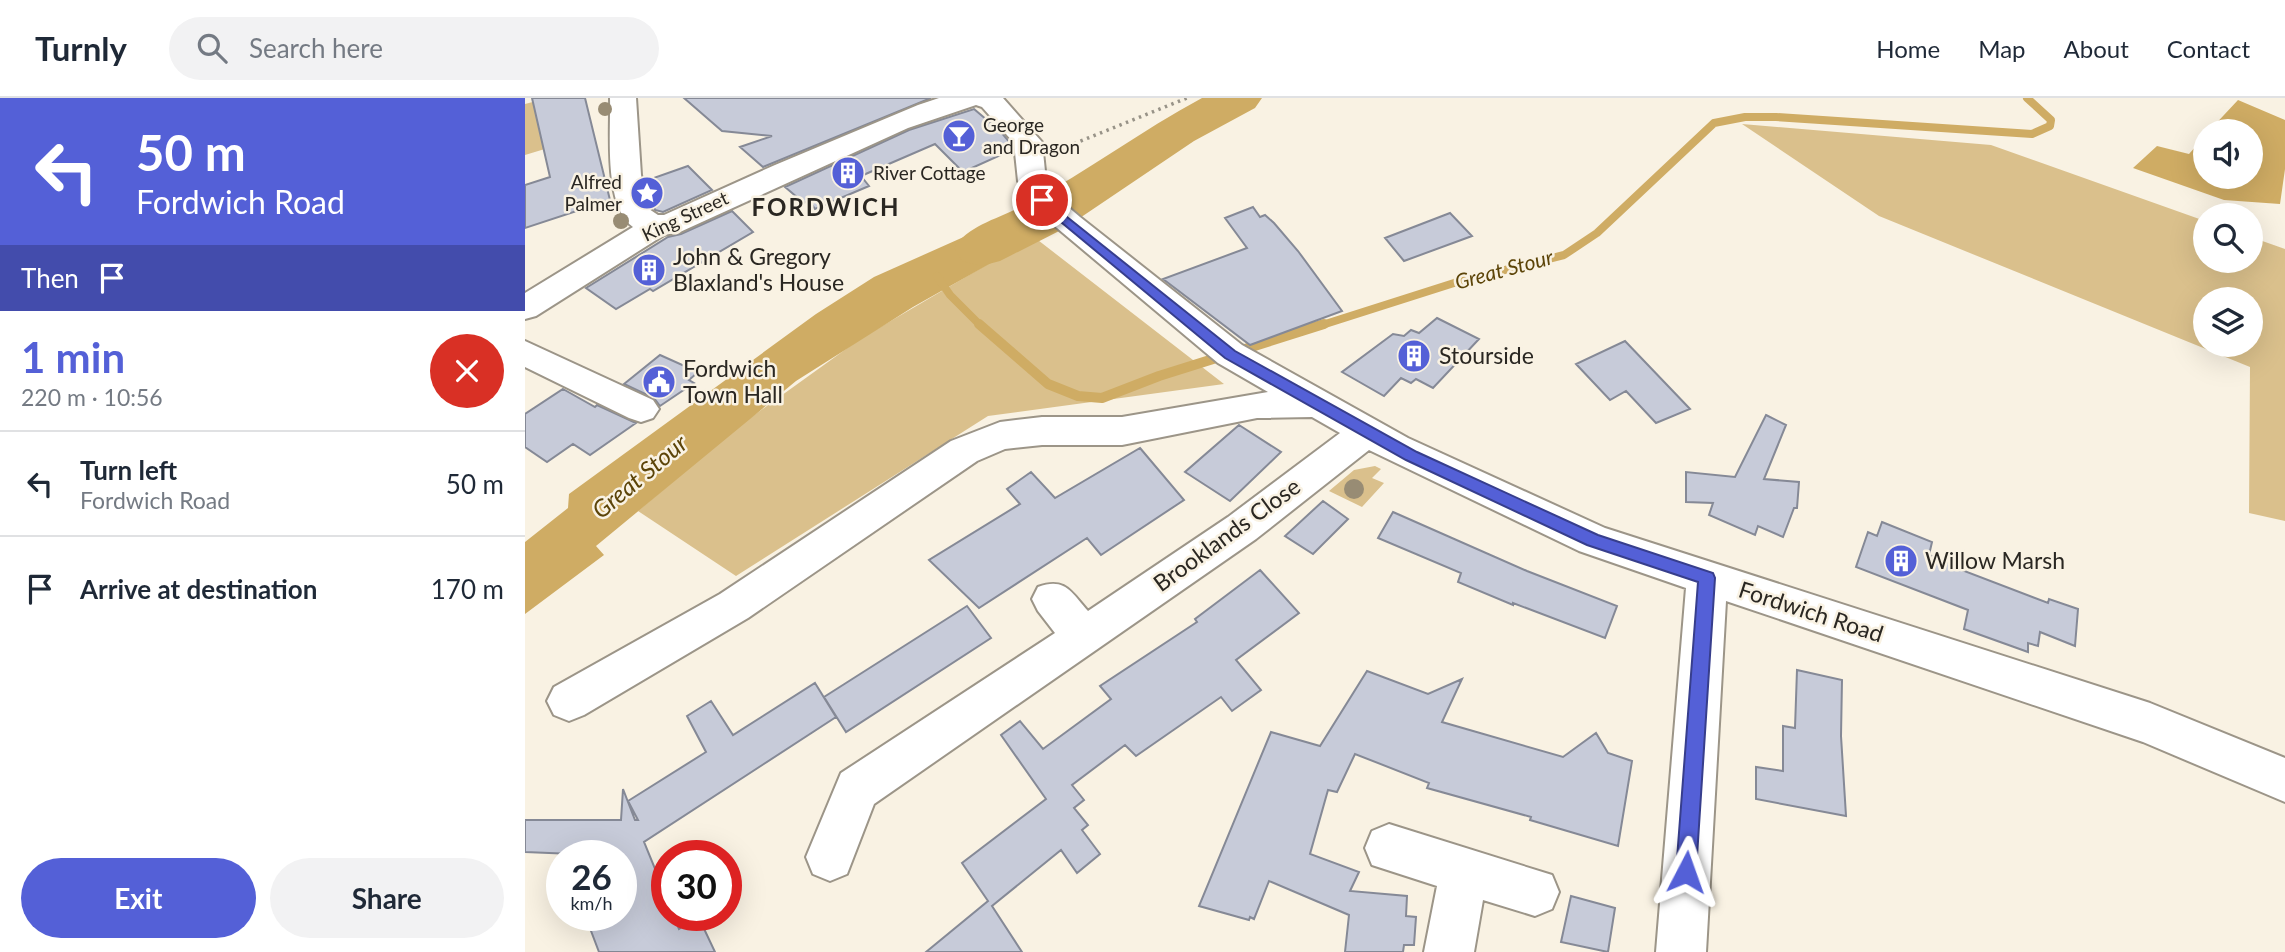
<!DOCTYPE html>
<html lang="en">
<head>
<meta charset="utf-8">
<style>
  :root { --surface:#fff; --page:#f2f2f3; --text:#1f2937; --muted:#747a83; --line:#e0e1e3; --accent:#5460d7 }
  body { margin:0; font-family:Lato,sans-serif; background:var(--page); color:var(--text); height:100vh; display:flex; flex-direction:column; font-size:26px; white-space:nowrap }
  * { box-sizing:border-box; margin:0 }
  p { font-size:23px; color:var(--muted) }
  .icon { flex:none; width:38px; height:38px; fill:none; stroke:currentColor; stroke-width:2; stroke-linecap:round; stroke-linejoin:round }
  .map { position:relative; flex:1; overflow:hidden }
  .sheet { display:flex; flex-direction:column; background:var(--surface); width:525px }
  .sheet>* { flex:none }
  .banner { background:#5460d7; color:#fff; overflow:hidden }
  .buttons { position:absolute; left:1668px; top:21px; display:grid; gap:14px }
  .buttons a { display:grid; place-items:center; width:70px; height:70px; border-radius:50%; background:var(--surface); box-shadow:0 7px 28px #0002; font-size:35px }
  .speed { position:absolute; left:21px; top:742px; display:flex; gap:14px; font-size:35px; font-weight:700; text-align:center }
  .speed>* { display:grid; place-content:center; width:91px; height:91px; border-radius:50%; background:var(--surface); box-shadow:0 7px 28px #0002; line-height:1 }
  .speed small { font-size:18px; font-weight:400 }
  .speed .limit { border:10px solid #d22; background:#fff; color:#111 }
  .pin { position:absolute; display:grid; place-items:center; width:60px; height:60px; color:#fff; margin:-30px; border:4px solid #fff; border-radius:50%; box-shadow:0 2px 7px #0007 }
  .me { position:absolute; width:77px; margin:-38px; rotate:4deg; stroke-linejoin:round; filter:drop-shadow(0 0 5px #0008) }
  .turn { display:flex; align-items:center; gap:24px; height:147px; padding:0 21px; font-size:32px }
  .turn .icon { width:91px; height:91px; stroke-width:2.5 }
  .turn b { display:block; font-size:49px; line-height:60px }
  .then { display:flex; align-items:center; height:66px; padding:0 21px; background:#0003; gap:14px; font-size:26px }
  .round { display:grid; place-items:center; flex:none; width:74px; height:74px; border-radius:37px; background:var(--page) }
  .head { display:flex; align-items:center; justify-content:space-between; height:119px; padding:0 21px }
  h1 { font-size:42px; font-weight:700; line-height:52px; color:var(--accent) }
  .button { display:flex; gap:14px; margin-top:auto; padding:14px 21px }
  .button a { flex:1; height:80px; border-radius:42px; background:var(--accent); color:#fff; font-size:28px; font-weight:700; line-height:80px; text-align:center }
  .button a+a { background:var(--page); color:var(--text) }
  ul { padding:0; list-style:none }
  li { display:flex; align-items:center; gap:21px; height:105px; padding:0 21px; border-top:2px solid var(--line) }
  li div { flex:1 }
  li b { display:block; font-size:26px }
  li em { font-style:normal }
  header { display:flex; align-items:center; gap:42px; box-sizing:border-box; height:98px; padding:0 35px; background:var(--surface); border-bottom:2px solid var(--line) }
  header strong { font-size:33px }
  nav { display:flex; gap:38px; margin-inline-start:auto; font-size:24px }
  .search { width:490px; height:63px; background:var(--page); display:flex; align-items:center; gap:18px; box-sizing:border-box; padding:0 24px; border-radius:38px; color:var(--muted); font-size:26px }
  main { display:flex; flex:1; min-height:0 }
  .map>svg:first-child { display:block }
  .green { fill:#dac08c; fill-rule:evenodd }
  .water { fill:#cfac64 }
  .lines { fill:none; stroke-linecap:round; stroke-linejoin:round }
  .stream-far1 { stroke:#cfac64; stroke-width:8 }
  .stream { stroke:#cfac64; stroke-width:10 }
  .river { fill:#cfac64; fill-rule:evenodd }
  .building { fill:#c7cbd9; stroke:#858996; stroke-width:2 }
  .minor-casing { stroke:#9c9588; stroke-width:4 }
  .path { stroke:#989388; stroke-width:3.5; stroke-dasharray:2.5 4.5; stroke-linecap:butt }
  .minor { fill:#fff; fill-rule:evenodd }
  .tree { fill:#988c74 }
  .route { fill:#5460d7; stroke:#373e8c; stroke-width:2 }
  .labels { text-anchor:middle; stroke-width:5; stroke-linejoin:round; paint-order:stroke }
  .far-poi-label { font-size:19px; fill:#2a2722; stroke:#f9f2e3; text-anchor:start }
  .far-street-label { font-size:19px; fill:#2a2722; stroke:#f9f2e3 }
  .far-water-label { font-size:21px; font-style:italic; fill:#5c4408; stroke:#f9f2e3 }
  .poi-label { font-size:23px; fill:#2a2722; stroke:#f9f2e3; text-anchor:start }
  .street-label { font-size:23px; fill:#2a2722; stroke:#f9f2e3 }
  .far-district-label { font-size:24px; font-weight:bold; letter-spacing:2px; fill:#2a2722; stroke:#f9f2e3 }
  .water-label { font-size:24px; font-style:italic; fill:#5c4408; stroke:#f9f2e3 }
</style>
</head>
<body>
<header>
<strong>Turnly</strong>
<div class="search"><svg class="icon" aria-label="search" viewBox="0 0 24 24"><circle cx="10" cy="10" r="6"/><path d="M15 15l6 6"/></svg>Search here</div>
<nav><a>Home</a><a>Map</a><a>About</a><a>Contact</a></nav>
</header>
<main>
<section class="sheet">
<div class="banner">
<div class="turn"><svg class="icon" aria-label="left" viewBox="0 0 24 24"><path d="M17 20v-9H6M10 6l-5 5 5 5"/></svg><div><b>50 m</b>Fordwich Road</div></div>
<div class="then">Then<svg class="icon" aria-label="arrive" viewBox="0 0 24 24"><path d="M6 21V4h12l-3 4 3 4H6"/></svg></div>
</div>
<div class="head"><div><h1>1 min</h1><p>220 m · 10:56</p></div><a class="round" style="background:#d93025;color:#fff"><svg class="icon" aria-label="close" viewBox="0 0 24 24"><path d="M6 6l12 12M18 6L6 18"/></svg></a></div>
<ul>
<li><svg class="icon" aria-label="left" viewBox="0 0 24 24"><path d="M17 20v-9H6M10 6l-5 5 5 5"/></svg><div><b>Turn left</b><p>Fordwich Road</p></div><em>50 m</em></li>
<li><svg class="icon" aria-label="arrive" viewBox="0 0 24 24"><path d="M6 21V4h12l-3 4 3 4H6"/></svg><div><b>Arrive at destination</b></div><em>170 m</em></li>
</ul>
<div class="button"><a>Exit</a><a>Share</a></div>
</section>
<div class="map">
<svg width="1760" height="854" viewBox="0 0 1760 854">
  <rect width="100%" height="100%" fill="#f9f2e3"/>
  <!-- green -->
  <path class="green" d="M23,0L66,37L0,57V6Z
    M1217,26L1466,47L1680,123V163H1726V139L1760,151V423L1724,415L1725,269L1354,118ZM1726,201V247H1680V201Z
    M509,139L699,286L463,318L211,478L113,413L214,328L335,241Z
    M850,368L856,371L847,380L859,385L837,409L804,393L829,372Z"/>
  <!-- water -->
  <path class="water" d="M1713,2L1760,22V71L1755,106L1699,102L1608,70L1632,48L1664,56L1680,38V79H1726V33H1684Z
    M518,109L533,122L528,130L388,209L271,283L71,448L79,457L0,516V444L43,410L44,396L291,216L349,179L499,112Z"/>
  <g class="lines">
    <!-- stream-far1 -->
    <path class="stream-far1" d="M412,178L425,197L456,228
      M794,228L929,185L1039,157L1072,135L1189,25L1220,19H1251L1507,36L1525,28L1526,22L1502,0"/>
    <!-- stream -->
    <path class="stream" d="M454,226L523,286L553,298L577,300L634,278L799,226"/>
    <!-- river -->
    <path class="river" d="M677,0H737L730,10L669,43L540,130L475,163L456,168L437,163L429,150C444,126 477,120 501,106C562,74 617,32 677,0Z"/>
  </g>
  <!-- building -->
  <path class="building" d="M7,0H60L85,102L0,130V87L25,79Z
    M159,0H406L238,69L215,49L247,38L197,33Z
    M449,11L476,34L486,46L487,52L438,74L410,46L336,78L344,88L290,111L284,102L279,105L260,89L384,32Z
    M163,68L187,92L138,114L130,112L120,83Z
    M728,109L735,119L740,117L749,125L773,153L817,213L725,247L638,181L722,150L700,120Z
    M207,113L228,134L128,193L125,191L91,211L61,190L143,139L156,136Z
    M925,115L947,138L879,163L860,140Z
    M912,220L954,241L908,290L891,281L886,285L876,280L859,298L817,274L868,236L879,238L886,232L894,235Z
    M1100,243L1165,311L1131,325L1101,293L1085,302L1051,266Z
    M135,257L173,274L164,282L169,285L135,308L129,300L99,286Z
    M38,291L70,309L72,307L111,325L65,357L48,346L22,364L0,349V316Z
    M1241,317L1261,327L1239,381L1274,384L1272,410H1269L1258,439L1233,428L1230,437L1184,417L1188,405L1161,404V374L1210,379Z
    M714,327L756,354L705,403L660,374Z
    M615,350L659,402L576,457L562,440L454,510L404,462L495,406L482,391L506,374L530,400Z
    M798,403L823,421L788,456L760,438Z
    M868,414L1002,473L1092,508L1080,540L988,505V507L933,484L936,475L853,440Z
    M1357,424L1407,444L1404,457L1435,469L1434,471L1523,505L1524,501L1553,511L1550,548L1515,534L1513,548L1503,545V554L1439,531L1443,512L1331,469L1343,434L1352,438Z
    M735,472L774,515L711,562L736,592L707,613L696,599L611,658L600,647L547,687L559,702L549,710L563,727L557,732L575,756L552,775L536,752L467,808L497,854H401L463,803L437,765L521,701L476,637L495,623L518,651L586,601L575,588L672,524L670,521Z
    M442,508L466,540L321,634L299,599Z
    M1272,572L1317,582L1316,638L1321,718L1231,701V669L1258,673V628L1270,630Z
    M842,573L903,596L937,581L917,624L1038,659L1071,635L1083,655L1107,663L1093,748L1005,722L1006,719L902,690L904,685L830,656L812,694L803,692L785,756L834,774L825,793L882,798L881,818L891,819L889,847H879L878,854H820L824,817L744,783L729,821L725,819L724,822L674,808L746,634L795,648Z
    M290,585L311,619L119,744L142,800V817H148L154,831L173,818L190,854H74L60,817H96V758L0,754V722H96L98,691L110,722H113L103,703L181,654L162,618L186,603L208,637Z
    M1046,798L1090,810L1083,854L1036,844Z"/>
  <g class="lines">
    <defs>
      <path id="minor" d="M85,0H111L116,77L124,111L133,117H139L250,67L393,7L414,0H478L517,44L521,83L529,97L555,119L717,247L883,340L1080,430L1625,605L1760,660V704L1618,644L1201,503L1181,854H1131L1161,490L1054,453L844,352L731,441L349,706L322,776L305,783L288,776L281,759L316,675L530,535L513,513L507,501L513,489C540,479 546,494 563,513L703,419L815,335L787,319L732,320L597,347H517L480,351L452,363L223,520L59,617L44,623L29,617L22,603L29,589L195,496L426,343L475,324L517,319H597L743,294L693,265L507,109L493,83L489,45L457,9L451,7L383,30L155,134L139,137L11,218L0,221V195L108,129C78,107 86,34 85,0Z
        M0,243L128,302L134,311L128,320L116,324L104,320L0,269Z
        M864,726L1027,777L1034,794L1027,811L1010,818L958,802L949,854H899L912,788L847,767L840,750L847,733Z"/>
    </defs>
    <!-- minor casing -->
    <use href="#minor" class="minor-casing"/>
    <!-- path -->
    <path class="path" d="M536,51L662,0"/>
    <!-- minor -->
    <use href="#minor" class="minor"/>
  </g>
  <!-- trees -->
  <g class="tree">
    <circle cx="80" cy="11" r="7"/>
    <circle cx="96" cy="123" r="8"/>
    <circle cx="829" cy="391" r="10"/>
  </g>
  <!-- route -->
  <path class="route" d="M517,99L710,253L892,354L1073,437L1188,475L1190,480L1171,774L1168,781L1161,784L1154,781L1151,774L1173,484L1062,447L881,362L700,260L513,105L511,102Z"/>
  <!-- icons -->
  <defs>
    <symbol id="bar-disc" viewBox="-11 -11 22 22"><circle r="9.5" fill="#5460d7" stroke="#f9f2e3"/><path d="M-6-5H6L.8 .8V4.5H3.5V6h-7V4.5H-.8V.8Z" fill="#fff"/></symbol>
    <symbol id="building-disc" viewBox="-11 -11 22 22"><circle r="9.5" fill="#5460d7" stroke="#f9f2e3"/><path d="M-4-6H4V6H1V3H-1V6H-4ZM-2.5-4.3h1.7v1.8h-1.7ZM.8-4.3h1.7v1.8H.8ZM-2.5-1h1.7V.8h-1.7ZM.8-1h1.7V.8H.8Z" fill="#fff"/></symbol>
    <symbol id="sight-disc" viewBox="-11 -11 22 22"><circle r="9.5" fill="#5460d7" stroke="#f9f2e3"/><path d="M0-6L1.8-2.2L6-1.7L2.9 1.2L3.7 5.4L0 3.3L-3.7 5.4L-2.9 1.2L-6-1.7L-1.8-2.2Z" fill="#fff"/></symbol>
    <symbol id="civic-disc" viewBox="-11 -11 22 22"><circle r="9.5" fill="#5460d7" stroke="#f9f2e3"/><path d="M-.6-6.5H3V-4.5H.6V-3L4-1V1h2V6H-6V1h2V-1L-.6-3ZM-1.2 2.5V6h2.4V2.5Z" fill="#fff"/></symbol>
  </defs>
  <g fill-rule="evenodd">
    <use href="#bar-disc" x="415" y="19" width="38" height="38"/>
    <use href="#building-disc" x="304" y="56" width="38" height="38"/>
    <use href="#sight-disc" x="103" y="76" width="38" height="38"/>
    <use href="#building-disc" x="105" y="153" width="38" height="38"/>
    <use href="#building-disc" x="870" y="239" width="38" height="38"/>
    <use href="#civic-disc" x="115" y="265" width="38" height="38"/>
    <use href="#building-disc" x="1357" y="444" width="38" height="38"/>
  </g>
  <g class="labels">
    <!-- far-poi labels -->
    <g class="far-poi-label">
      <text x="458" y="34">George<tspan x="458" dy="22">and Dragon</tspan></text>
      <text x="348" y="82">River Cottage</text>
      <text x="97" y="91" text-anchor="end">Alfred<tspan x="97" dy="22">Palmer</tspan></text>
    </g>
    <!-- far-street labels -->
    <g class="far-street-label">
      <text transform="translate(160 118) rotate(-25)" y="7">King Street</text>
    </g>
    <!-- far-water labels -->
    <g class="far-water-label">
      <text transform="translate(979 172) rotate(-15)" y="7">Great Stour</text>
    </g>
    <!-- poi labels -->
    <g class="poi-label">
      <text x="148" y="167">John &amp; Gregory<tspan x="148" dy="26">Blaxland's House</tspan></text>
      <text x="914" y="266">Stourside</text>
      <text x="158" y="279">Fordwich<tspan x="158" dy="26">Town Hall</tspan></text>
      <text x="1400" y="471">Willow Marsh</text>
    </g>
    <!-- street labels -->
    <g class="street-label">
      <text transform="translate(702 437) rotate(-36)" y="8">Brooklands Close</text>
      <text transform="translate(1286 514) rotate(18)" y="8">Fordwich Road</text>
    </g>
    <!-- far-district labels -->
    <g class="far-district-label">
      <text x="301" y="118">FORDWICH</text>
    </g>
    <!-- water labels -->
    <g class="water-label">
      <text transform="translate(115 379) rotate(-40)" y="8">Great Stour</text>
    </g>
  </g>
</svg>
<div class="buttons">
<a><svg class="icon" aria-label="sound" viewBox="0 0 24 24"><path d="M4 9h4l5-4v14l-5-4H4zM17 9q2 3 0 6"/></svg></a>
<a><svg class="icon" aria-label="search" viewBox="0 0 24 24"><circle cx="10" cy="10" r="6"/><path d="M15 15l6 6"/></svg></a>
<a><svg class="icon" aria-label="layers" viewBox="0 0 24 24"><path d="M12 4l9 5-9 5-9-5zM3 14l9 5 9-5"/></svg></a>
</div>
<div class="speed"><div>26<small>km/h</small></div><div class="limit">30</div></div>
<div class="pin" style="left:517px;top:102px;background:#d93025"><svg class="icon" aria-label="arrive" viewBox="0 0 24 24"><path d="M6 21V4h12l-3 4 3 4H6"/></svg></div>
<svg class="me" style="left:1161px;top:774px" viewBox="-20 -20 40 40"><path d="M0-17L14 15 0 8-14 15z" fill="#5460d7" stroke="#fff" stroke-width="4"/></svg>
</div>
</main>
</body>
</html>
